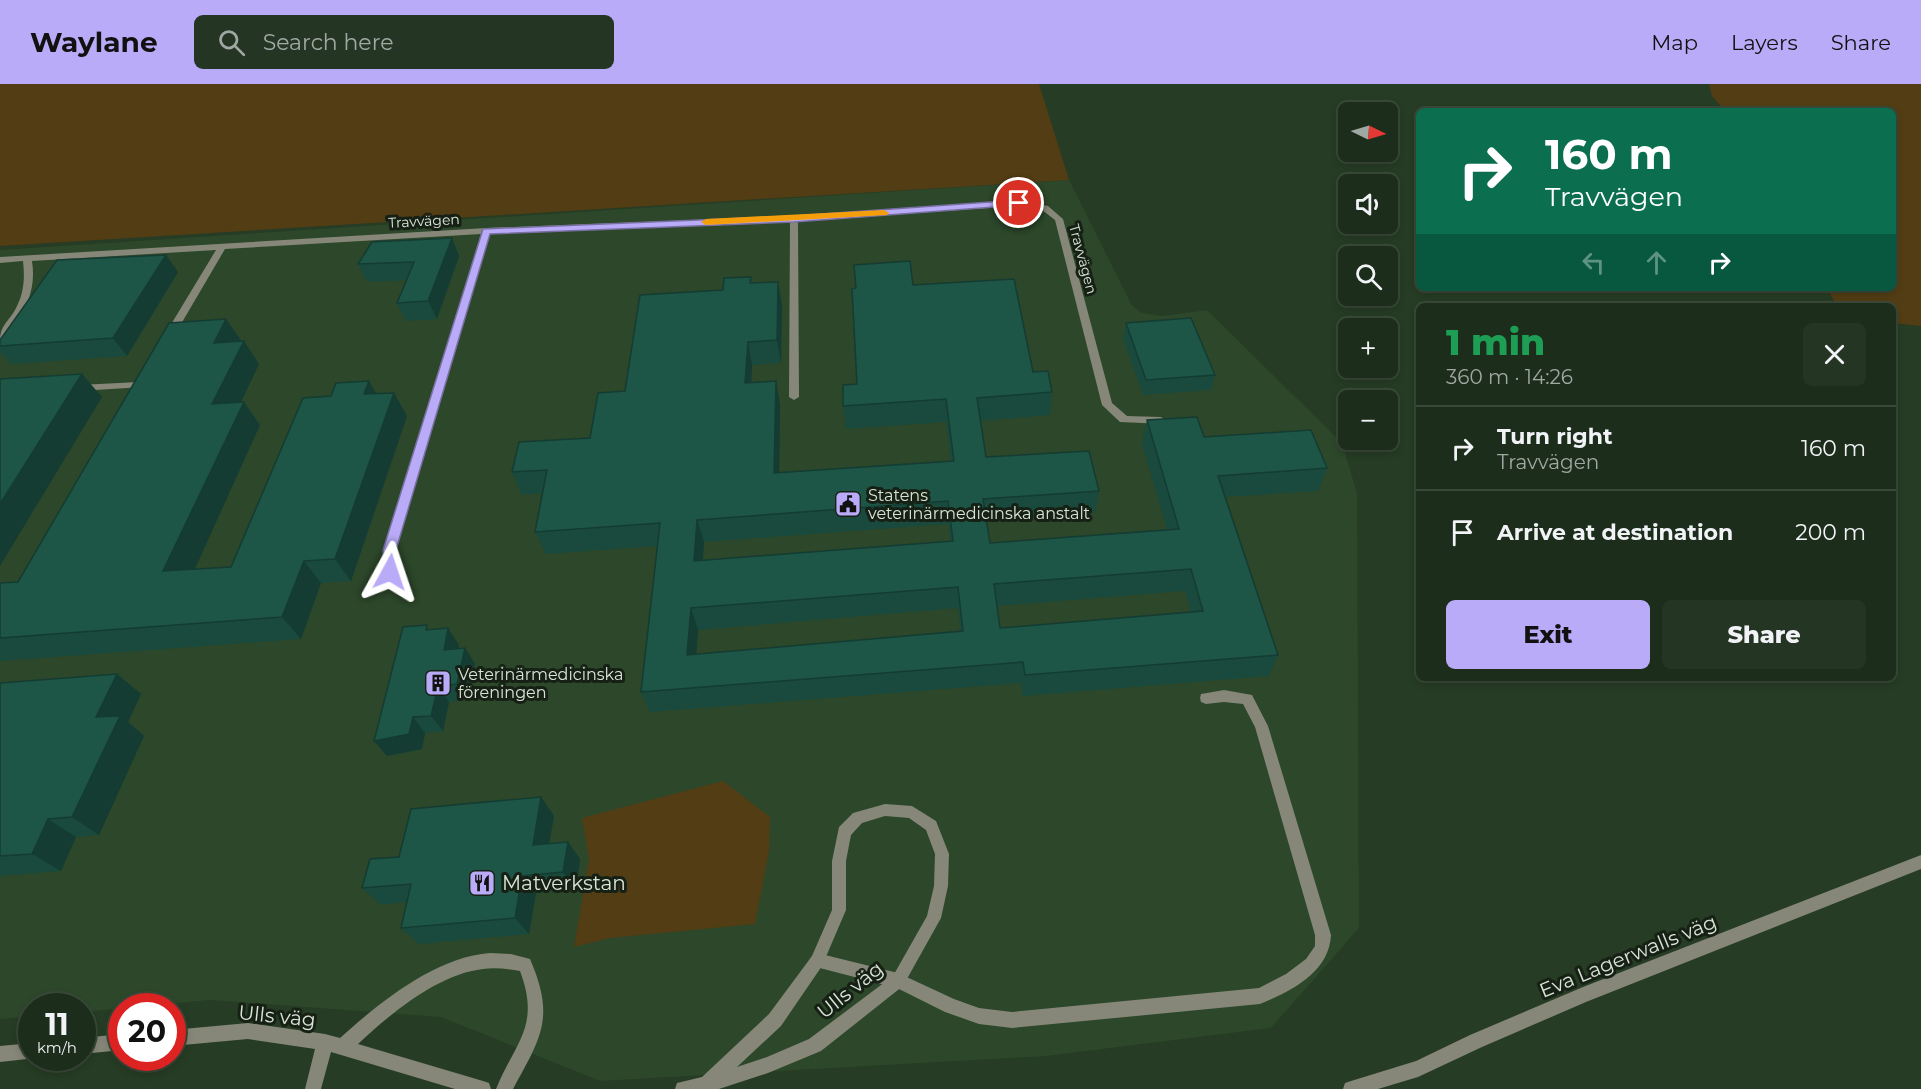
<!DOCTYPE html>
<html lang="en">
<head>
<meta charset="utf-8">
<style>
  :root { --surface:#1c2d1b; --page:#253524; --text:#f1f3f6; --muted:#a0a8a3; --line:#3a493a; --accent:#b9abf7 }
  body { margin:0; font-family:Montserrat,sans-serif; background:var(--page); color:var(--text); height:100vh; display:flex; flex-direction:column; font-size:22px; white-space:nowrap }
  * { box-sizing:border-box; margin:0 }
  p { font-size:20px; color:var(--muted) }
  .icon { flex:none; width:33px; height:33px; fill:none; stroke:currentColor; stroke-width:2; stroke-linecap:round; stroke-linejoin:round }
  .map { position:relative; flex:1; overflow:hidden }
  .sheet { position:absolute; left:1416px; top:219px; width:480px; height:378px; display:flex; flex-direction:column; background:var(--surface); border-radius:9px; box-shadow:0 3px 9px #0003,0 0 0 2px var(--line) }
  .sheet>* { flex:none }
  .guide { position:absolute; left:1416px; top:24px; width:480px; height:183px; border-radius:9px; box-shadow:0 3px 9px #0003,0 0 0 2px var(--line); background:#0b6e4f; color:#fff; overflow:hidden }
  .needle { width:39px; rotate:95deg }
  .tools { position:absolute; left:1338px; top:18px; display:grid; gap:12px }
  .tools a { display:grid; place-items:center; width:60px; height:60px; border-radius:9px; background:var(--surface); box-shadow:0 3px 9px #0003,0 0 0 2px var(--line); font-size:30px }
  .speed { position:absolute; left:18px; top:909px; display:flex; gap:12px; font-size:30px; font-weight:700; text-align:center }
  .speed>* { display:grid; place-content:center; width:78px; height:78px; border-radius:50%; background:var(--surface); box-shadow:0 3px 9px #0003,0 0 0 2px var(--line); line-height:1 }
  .speed small { font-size:15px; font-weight:400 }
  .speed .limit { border:9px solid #d22; background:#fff; color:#111 }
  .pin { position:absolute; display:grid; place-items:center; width:51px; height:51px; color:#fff; margin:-26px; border:3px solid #fff; border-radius:50%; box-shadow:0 2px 6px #0007 }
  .me { position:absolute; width:66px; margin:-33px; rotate:5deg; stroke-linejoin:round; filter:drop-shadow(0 0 4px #0008) }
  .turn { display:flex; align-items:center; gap:21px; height:126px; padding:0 30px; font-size:27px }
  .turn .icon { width:78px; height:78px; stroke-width:2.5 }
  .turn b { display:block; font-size:42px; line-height:51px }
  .lanes { display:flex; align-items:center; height:57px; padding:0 30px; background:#0003; justify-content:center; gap:30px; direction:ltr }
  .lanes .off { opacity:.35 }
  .round { display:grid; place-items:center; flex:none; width:63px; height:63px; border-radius:9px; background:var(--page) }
  .summary { display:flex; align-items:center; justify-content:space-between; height:102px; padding:0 30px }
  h1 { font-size:36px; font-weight:800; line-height:45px; color:#1e9e55 }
  .primary-button { display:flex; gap:12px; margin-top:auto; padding:12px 30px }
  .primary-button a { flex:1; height:69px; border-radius:9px; background:var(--accent); color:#111; font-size:24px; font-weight:800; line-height:69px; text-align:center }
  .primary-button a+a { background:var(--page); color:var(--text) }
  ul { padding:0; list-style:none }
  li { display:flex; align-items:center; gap:18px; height:84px; padding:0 30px; border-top:2px solid var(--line) }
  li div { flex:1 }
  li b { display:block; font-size:22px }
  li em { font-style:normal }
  header { display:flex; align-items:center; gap:36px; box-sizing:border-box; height:84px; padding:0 30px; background:var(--accent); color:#111 }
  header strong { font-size:28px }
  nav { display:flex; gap:33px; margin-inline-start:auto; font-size:21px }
  .search { width:420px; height:54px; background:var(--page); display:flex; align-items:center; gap:15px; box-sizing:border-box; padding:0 21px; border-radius:9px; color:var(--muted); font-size:22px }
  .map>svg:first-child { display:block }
  .built { fill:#2c472a }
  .green { fill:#523d14 }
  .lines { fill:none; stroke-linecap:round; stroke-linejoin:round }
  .lane { fill:#868778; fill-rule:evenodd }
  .street { fill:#868778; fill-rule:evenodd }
  .wall { fill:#194a3d; fill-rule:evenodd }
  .shaded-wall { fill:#143c32 }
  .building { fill:#1d5647; stroke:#143c32; stroke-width:1.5; fill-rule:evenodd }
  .route { fill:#b9abf7; stroke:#786fa1; stroke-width:1.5 }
  .slow { fill:#f59e0b }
  .labels { text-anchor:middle; stroke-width:6; stroke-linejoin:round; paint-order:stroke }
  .far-street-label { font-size:14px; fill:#d8e5d6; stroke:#162015 }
  .poi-label { font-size:16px; fill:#d8e5d6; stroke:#162015; text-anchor:start }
  .near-poi-label { font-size:20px; fill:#d8e5d6; stroke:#162015; text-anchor:start }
  .near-street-label { font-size:20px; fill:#d8e5d6; stroke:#162015 }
</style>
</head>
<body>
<header>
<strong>Waylane</strong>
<div class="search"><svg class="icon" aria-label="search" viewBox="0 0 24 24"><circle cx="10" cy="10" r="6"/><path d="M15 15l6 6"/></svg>Search here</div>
<nav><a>Map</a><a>Layers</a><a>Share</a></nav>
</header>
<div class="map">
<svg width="1921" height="1005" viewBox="0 0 1921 1005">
  <rect width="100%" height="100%" fill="#263c24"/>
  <!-- built -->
  <path class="built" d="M1069,96L1131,220L1141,229L1162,232L1207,226L1342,359L1357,409L1359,844L1271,944L1046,972L600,997L441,933L210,916L83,928L82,922H32L31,932L0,935V166Z"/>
  <!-- green -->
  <path class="green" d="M0,0H1039L1069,96L0,162Z
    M1709,0H1921V242L1893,239V222H1837L1827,204H1893V27H1725L1712,12Z
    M723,697L770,733L769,767L755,840L610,854L574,863L589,775L582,734Z"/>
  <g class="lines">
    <!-- lane -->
    <path class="lane" d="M1019,116L1048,122L1063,135L1112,319L1127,332L1161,333L1166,337L1165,340L1120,338L1102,321L1055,136L1042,126L1019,122L798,137L799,313L794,316L789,313L790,138L490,150L396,466V487L394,490H386L384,487V466L481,150L225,165L174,252L169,255L164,252L216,166L32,177C36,203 28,222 13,243C9,248 6,254 0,256C0,242 8,238 15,226C24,210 25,195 23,177L0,179V173L486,144L794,132Z
      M139,298L143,299V303L79,307L74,304L79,301Z
      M1224,606L1252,611L1268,642L1331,851C1329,889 1291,907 1260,920L1012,944L979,940L945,928L897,904L812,882L809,877L812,872L817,869L898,889L954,915L979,924L1012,928L1259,904L1286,890L1306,875L1315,862V851L1255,643L1243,620L1224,618L1206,620L1201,618L1200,614L1201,610Z"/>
    <!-- street -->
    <path class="street" d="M885,720L912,722L936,737L949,770L948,802L941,834L903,902L821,967L768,989L719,1005H675L677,999L702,993L769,930L812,872L832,826V777L839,743L853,729ZM885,732L909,734L926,746L935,770L934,802L927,832L893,892L809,955L767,973L737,983L781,942L822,882L846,826V777L851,751L862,739Z
      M1921,771V785L1586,918L1482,963L1418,993L1378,1005H1343L1345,999L1351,997L1416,977L1470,951L1583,903Z
      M490,869L511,870L530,875C555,933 542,952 513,1005H496C515,958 541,943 520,887C508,885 495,883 483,885C438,890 390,930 358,960L483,997L489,999L491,1005H455L331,968L321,1005H305L315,965L248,955L172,962V946L248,939L325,950L340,954C379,919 435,873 490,869Z
      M122,950V966L82,970V954Z
      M32,959V974H36L0,978V962Z"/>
  </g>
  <!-- wall -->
  <path class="wall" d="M459,172L437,235L406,237L397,219L407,196L367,198L358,180Z
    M178,188L127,272L11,280L0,268V256Z
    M752,199L782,221L781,279L752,281L751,298L780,320L779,388L951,377L946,338L846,345L843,322L857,300L913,201L1033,288L1052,308L1050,331L981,337L986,373L1099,407L1095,429L986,437L990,459L1167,445L1142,359L1147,336L1204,353L1327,384L1318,407L1225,413L1278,571L1269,592L1023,612L1021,599L650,628L641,608L657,462L546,470L535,448L543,409L522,411L512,388L590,354L625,307L723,206ZM948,440L951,457L703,476L704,458ZM1185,507L1191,528L1000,544L997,522ZM958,524L961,548L696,570L698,546Z
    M226,235L241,257L259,280L241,318L260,341L194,485L231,483L376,310L407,332L351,497L321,499L301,555L0,577V499L18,498Z
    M1126,239L1215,291L1211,306L1143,311L1123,254Z
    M430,546L459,561L458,565L465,564L475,580L468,616L449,618L443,647L425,649L422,665L387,672L374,657Z
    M117,590L141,610L128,638L144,652L99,751L76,753L61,787L0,792V599Z
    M541,713L554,732L549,759L568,758L580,775L576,805L536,809L529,850L419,860L401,844L407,818L381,821L362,804L399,773Z"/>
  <!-- shaded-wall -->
  <path class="shaded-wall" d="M452,154L459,172L437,235L428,217Z
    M166,171L178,188L127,272L113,254Z
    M778,198L782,221L781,279L777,256Z
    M226,235L242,258L214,259Z
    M244,257L259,280L229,343L212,320Z
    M748,258L752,281L750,321L745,299Z
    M82,290L102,313L0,482V420Z
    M369,297L382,320L364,310Z
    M776,297L780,320L779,411L774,389Z
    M394,309L407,332L351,497L335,475Z
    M244,318L260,341L184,509L163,487Z
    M697,436L704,458L701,499L694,477Z
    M304,477L321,499L301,555L282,533Z
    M691,524L698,546L695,591L687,571Z
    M448,544L459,561L454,582L444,566Z
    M465,564L475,580L468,616L457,600Z
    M117,590L141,610L128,638L144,652L99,751L72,733L96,633Z
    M438,602L449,618L443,647L431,632Z
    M413,633L425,649L422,665L387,672L374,657Z
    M541,713L554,732L546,778L533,761Z
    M48,735L76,753L61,787L32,770Z
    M568,758L580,775L576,805L563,788Z
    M522,792L536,809L529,850L515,834Z"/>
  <!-- building -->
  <path class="building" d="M452,154L428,217L397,219L414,178L358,180L372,158Z
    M166,171L113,254L0,262V256L57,176Z
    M910,177L913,201L1014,195L1033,288L1048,287L1052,308L977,314L986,373L1089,367L1099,407L983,415L990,459L1179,445L1147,336L1197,333L1204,353L1311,346L1327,384L1218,392L1278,571L1025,591L1023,578L641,608L660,439L535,448L547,386L512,388L519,358L590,354L598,309L625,307L640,211L723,206L724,194L751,193L750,199L778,198L777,256L748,258L745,299L776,297L774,389L954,377L946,315L843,322V301L857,300L852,205L856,204L854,181ZM948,417L953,457L694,477L697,436ZM1191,485L1203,527L1000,544L994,500ZM958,503L963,547L687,571L691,524Z
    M1191,234L1215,291L1146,296L1126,239Z
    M226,235L214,259L244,257L212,320L244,318L163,487L231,483L303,314L331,312L336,299L369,297L364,310L394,309L335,475L304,477L282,533L0,554V499L18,498L169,239Z
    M82,290L0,420V295Z
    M427,541L426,546L448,544L444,566L465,564L457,600L438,602L431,632L413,633L409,650L374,657L403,543Z
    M117,590L96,633L120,632L72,733L48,735L32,770L0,772V599Z
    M541,713L533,761L568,758L563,788L522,792L515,834L401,844L411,800L362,804L370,775L399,773L411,725Z"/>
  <!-- route -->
  <path class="route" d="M1019,116L1024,119L1023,121L794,138L490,150L396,466L394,491H385L383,466L483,145L794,132Z"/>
  <!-- slow -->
  <path class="slow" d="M884,126L889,129L887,131L706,141L701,138L706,135Z"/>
  <!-- icons -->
  <defs>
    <symbol id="civic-square" viewBox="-11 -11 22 22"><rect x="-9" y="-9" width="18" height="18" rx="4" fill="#b9abf7" stroke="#162015"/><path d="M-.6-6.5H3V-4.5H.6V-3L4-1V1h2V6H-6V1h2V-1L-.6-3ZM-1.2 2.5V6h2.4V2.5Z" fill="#111"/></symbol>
    <symbol id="building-square" viewBox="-11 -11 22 22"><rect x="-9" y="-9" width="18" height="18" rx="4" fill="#b9abf7" stroke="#162015"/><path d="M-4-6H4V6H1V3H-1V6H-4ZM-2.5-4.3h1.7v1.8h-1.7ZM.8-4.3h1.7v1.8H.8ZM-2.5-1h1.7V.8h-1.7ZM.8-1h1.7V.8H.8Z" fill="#111"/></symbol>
    <symbol id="restaurant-square" viewBox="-11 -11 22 22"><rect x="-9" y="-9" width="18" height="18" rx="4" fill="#b9abf7" stroke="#162015"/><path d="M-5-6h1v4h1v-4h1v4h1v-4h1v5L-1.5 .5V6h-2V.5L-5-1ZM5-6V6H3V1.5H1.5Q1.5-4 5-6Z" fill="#111"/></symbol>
  </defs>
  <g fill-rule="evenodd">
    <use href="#civic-square" x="833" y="405" width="30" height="30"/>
    <use href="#building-square" x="423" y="584" width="30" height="30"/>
    <use href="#restaurant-square" x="467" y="784" width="30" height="30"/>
  </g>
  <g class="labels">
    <!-- far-street labels -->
    <g class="far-street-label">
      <text transform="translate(424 137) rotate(-3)" y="5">Travvägen</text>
      <text transform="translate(1083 175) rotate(75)" y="5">Travvägen</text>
    </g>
    <!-- poi labels -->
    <g class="poi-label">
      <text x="868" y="417">Statens<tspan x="868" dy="18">veterinärmedicinska anstalt</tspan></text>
      <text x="458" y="596">Veterinärmedicinska<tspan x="458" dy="18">föreningen</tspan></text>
    </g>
    <!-- near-poi labels -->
    <g class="near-poi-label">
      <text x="502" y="806">Matverkstan</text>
    </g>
    <!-- near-street labels -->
    <g class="near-street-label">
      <text transform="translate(1628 872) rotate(-22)" y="7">Eva Lagerwalls väg</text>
      <text transform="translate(850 906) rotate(-39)" y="7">Ulls väg</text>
      <text transform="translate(277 932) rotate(6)" y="7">Ulls väg</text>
    </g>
  </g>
</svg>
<div class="tools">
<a><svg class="needle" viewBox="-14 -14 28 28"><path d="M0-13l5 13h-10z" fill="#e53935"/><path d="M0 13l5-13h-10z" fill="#a0a8a3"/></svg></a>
<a><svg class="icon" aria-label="sound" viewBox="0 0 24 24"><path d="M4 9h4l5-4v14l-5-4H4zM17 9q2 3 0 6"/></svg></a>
<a><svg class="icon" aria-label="search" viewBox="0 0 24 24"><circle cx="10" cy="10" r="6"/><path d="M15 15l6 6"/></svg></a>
<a>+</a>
<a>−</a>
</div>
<div class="speed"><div>11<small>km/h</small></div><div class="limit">20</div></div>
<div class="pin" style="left:1019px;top:119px;background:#d93025"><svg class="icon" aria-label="arrive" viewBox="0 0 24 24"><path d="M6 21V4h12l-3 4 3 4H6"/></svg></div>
<svg class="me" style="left:390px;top:488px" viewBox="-20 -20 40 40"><path d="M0-17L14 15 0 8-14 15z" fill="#b9abf7" stroke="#fff" stroke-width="4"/></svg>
<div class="guide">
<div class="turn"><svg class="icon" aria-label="right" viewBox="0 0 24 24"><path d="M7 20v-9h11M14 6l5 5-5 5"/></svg><div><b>160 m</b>Travvägen</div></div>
<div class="lanes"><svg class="icon off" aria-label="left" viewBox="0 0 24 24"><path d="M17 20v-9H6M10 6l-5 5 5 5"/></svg><svg class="icon off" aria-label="ahead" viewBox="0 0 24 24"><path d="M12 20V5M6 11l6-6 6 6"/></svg><svg class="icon" aria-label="right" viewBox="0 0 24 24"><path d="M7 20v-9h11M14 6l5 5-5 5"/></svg></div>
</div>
<section class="sheet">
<div class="summary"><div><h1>1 min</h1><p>360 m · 14:26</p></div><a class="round"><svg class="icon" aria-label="close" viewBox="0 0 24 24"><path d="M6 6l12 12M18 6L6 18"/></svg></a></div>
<ul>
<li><svg class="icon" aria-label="right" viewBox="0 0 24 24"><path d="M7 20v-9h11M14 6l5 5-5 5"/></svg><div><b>Turn right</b><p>Travvägen</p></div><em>160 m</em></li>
<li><svg class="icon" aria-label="arrive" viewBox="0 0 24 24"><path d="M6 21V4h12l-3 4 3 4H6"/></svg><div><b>Arrive at destination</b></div><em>200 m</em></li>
</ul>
<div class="primary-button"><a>Exit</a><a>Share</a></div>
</section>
</div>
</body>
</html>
